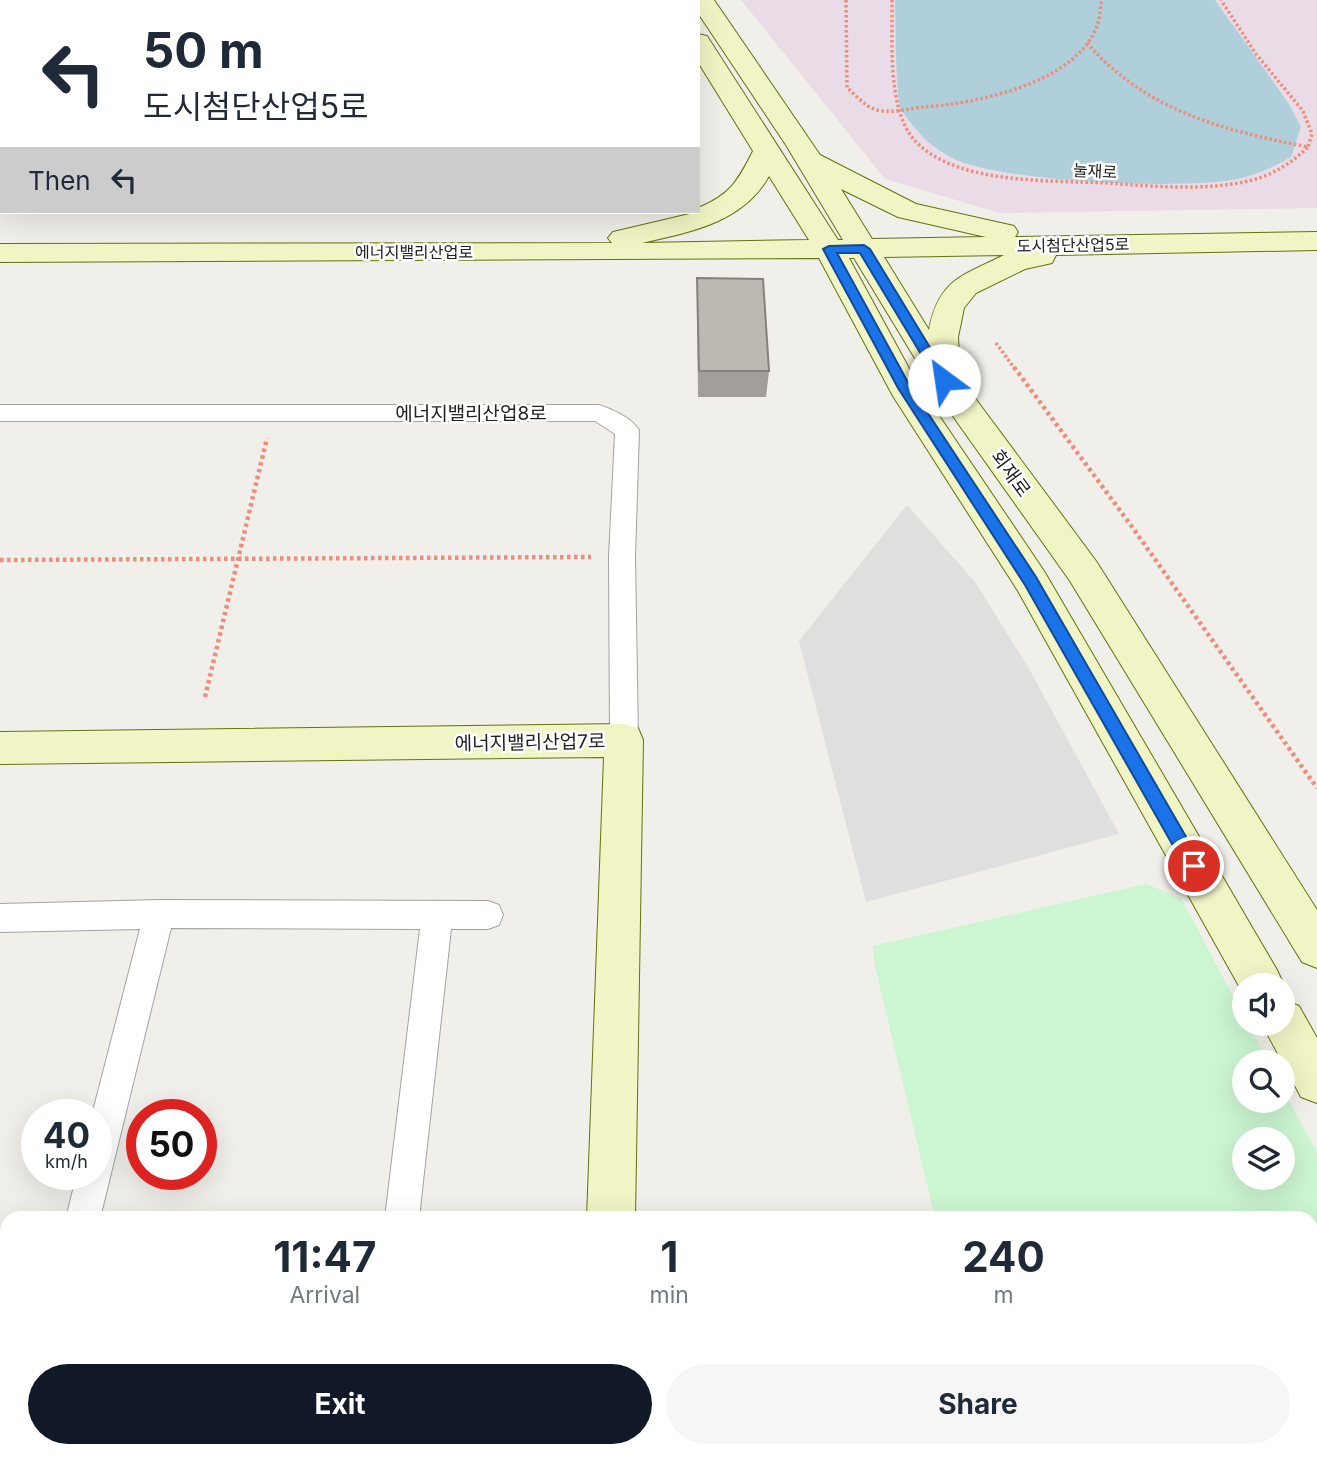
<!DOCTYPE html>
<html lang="en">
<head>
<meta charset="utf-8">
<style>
  :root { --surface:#fff; --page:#f6f6f7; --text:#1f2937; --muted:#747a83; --accent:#111827 }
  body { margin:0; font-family:Inter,"Noto Sans KR",sans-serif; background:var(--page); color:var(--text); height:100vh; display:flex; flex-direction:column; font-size:26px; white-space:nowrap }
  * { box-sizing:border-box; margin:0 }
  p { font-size:23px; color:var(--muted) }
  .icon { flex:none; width:38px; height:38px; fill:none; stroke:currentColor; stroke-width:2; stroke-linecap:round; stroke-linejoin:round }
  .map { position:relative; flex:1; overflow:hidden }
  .details { position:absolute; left:0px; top:1211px; width:1318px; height:247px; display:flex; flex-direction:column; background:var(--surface); border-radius:21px 21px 0 0; box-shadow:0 7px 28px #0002 }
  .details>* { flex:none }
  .guide { position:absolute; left:0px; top:0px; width:700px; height:214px; box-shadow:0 7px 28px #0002; background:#fff; color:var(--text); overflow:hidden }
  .buttons { position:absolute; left:1232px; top:973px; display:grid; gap:14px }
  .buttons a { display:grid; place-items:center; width:63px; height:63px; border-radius:50%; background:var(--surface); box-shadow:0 7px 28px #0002; font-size:35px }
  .speed { position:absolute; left:21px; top:1099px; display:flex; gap:14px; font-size:35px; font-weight:700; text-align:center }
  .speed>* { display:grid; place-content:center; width:91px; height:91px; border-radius:50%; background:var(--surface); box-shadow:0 7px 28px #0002; line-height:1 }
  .speed small { font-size:18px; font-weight:400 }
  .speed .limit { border:10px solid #d22; background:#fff; color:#111 }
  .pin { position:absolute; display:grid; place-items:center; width:60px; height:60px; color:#fff; margin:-30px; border:4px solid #fff; border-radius:50%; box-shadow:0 2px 7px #0007 }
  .me { position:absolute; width:77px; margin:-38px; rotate:329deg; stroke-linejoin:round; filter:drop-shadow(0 0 5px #0008) }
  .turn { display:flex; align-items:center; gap:24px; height:147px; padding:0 28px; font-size:32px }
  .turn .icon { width:91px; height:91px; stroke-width:2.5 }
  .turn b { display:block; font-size:49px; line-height:60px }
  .then { display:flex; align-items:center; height:66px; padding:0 28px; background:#0003; gap:14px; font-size:26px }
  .eta { display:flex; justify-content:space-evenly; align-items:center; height:119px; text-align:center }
  .eta b { font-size:42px; font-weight:700; line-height:49px }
  .action { display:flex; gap:14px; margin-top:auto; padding:14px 28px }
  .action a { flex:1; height:80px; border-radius:42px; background:var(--accent); color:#fff; font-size:28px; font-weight:700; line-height:80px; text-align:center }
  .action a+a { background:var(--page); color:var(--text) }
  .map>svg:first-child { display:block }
  .residential { fill:#e0dfdf }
  .industrial { fill:#e9dce6 }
  .park { fill:#ccf5d1; fill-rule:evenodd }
  .water { fill:#afcfda }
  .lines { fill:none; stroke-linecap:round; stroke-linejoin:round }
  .street-casing { stroke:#a3a3a3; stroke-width:2 }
  .secondary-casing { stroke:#647110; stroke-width:2 }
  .path-far1 { stroke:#ed8d7e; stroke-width:3.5; stroke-dasharray:2.5 2.5; stroke-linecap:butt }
  .path { stroke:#ed8d7e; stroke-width:4.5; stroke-dasharray:3.5 3.5; stroke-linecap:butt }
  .street { fill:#fff; fill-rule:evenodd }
  .secondary { fill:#f1f4c4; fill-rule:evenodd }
  .wall { fill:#a39e99 }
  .building { fill:#beb8b2; stroke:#85817d; stroke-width:2 }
  .route { fill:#1a73e8; stroke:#114b97; stroke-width:2 }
  .labels { text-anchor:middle; stroke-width:5; stroke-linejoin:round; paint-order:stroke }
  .far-street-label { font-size:16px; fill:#222; stroke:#fff }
  .street-label { font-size:19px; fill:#222; stroke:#fff }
</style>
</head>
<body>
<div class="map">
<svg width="1317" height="1457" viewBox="0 0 1317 1457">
  <rect width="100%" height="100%" fill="#f1efe9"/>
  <!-- residential -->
  <path class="residential" d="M907,505L975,582L1028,667L1119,834L866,902L799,641Z
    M1317,1275V1457H972V1451H1311V1277Z"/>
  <!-- industrial -->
  <path class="industrial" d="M741,0H1317V208L1000,213L885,179Z"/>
  <!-- park -->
  <path class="park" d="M1146,884L1181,898L1244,1017V1024H1248L1269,1062H1244V1101H1283V1089L1317,1153V1275L1311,1277V1218H935L875,966L873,946ZM1244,1139H1283V1178H1244Z"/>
  <!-- water -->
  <path class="water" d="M895,0H1215L1289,104L1301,127L1291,157C1273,167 1257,175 1237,179C1182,190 1007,182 957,160C933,150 916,132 902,111C895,100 896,19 895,0Z"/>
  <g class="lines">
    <defs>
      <path id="street" d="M0,405H599C612,409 632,418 639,430L635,557L638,740L634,748L624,752L614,748L610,740L609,557L615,434L595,421H0Z
        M159,900L488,901L499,905L503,915L499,925L488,929H451L419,1218H385L420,929L171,928L100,1218H66L77,1174H96V1115H92L140,929L0,932V904Z
        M0,1375H7V1413H0Z"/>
      <path id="secondary" d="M659,0H683L684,2H660Z
        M690,0H714L820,155L916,204L1014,226L1018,232L1015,237L1317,232V250L1056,255L1052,263L1025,269L976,293L964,308L958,337L960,378L1096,561L1317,910V968L1302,962L1070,581L933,388L854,258H849L917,383L1044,571L1277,970L1284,985L1283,987L1244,985V995L1018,591L893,396L819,258L0,262V244L612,243L608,238L613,232L698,212V208C730,195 738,181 753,151L698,62V34L707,36L838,240H843L786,145L698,13V2ZM769,176L809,240L642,243C690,232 743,223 769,176ZM841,189L898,217L986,237L872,239ZM1004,255C962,276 939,279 929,330L884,257Z
        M624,724L638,728L643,740L635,1218H587L604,757L0,764V732Z
        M1283,1000L1299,1006L1317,1038V1103L1301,1097L1262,1024H1283Z
        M579,1451H631V1457H579Z"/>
    </defs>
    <!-- street casing -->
    <use href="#street" class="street-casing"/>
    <!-- secondary casing -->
    <use href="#secondary" class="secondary-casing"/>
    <!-- path-far1 -->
    <path class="path-far1" d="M846,0L847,88C856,95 865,107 877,110C892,114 910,108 925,107C978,103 1076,83 1097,26C1100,18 1100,8 1102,0
      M892,0C893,41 886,112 917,143C960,185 1051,180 1106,183C1152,186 1199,191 1244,182C1269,177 1290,165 1308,147
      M1087,43C1146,111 1222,130 1308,147L1312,134L1303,111L1256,54L1221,0
      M996,343L1015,369"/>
    <!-- path -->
    <path class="path" d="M1014,367L1130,524L1317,788
      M0,560L591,557
      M205,697L267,438"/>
    <!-- street -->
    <use href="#street" class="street"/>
    <!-- secondary -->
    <use href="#secondary" class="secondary"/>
  </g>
  <!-- wall -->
  <path class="wall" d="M697,278L769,371L766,397H698L697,305Z"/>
  <!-- building -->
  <path class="building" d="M697,278L763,279L769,371H699Z"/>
  <!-- route -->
  <path class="route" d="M864,245L870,249L948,377V384H939L860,253H837L910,386L1036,577L1200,861L1203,866L1200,872L1194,874L1188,872L1025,585L898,388L823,249L829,246Z"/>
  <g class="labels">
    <!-- far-street labels -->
    <g class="far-street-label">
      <text transform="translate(1095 171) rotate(3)" y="6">눌재로</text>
      <text transform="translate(1073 245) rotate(-1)" y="6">도시첨단산업5로</text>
      <text x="414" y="258">에너지밸리산업로</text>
    </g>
    <!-- street labels -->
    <g class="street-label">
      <text x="471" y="420">에너지밸리산업8로</text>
      <text transform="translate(1011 473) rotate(54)" y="7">회재로</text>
      <text transform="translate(530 742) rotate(-1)" y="7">에너지밸리산업7로</text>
    </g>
  </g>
</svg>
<div class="buttons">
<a><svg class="icon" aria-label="sound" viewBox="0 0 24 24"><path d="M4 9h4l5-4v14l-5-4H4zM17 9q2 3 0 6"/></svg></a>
<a><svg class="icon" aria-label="search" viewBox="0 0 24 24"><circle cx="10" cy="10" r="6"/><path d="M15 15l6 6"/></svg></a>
<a><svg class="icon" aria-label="layers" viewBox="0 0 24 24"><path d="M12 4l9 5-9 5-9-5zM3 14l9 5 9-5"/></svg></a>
</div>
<div class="speed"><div>40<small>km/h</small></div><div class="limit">50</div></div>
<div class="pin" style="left:1194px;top:866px;background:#d93025"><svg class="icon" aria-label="arrive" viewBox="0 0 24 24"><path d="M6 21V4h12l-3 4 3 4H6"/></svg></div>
<svg class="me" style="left:944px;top:380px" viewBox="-20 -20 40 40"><circle r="19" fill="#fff"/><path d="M0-13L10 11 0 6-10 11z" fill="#1a73e8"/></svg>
<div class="guide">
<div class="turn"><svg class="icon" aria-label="left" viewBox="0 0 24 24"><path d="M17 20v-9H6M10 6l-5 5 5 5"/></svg><div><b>50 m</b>도시첨단산업5로</div></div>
<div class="then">Then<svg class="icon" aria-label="left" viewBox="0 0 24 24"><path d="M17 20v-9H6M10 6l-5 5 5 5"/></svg></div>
</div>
<section class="details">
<div class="eta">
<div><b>11:47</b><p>Arrival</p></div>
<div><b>1</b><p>min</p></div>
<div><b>240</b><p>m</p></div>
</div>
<div class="action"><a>Exit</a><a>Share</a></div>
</section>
</div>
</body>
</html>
